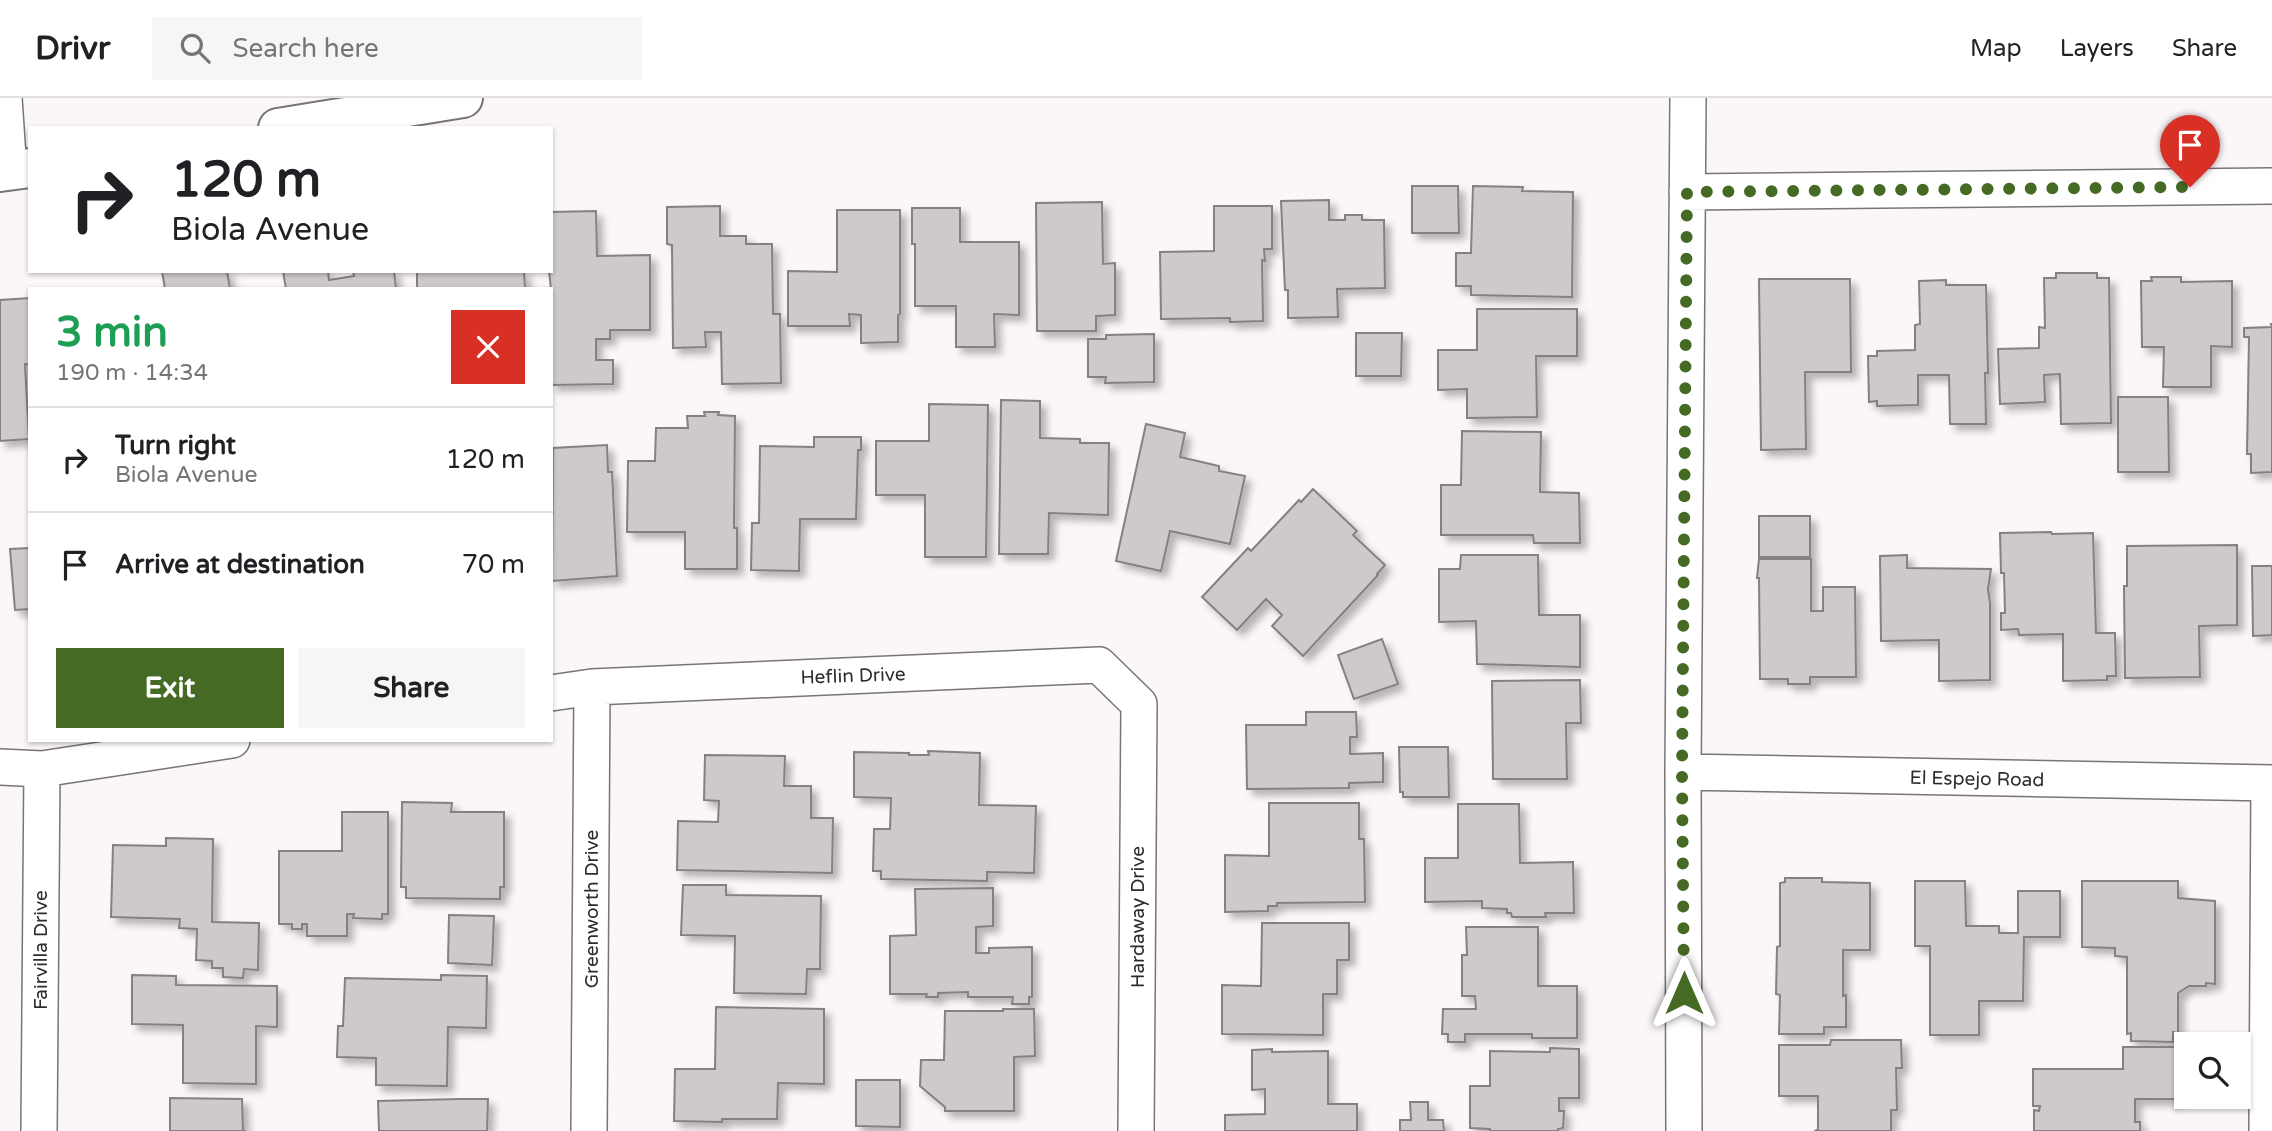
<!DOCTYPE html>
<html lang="en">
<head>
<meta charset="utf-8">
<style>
  :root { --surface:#fff; --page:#f6f6f6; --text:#202124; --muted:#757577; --line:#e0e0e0; --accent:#446a24 }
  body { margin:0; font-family:"Varela Round",sans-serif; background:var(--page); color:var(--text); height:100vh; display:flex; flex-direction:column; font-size:26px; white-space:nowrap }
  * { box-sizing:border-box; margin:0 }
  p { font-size:23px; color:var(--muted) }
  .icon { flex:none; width:38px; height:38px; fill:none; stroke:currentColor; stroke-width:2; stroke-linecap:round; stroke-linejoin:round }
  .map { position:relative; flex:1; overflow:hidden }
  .details { position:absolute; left:28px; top:189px; width:525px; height:455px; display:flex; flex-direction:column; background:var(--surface); border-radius:0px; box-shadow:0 2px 5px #0004 }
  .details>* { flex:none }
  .hud { position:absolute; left:28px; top:28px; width:525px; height:147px; border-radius:0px; box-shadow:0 2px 5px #0004; background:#fff; color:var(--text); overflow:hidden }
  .tools { position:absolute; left:2174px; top:934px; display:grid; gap:14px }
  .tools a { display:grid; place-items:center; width:77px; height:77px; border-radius:0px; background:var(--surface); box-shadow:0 2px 5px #0004; font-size:35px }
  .pin { position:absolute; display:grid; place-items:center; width:60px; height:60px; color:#fff; margin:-72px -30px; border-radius:50% 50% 50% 0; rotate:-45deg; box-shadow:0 0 7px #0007 }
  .pin .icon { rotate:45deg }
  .me { position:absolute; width:77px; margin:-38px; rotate:0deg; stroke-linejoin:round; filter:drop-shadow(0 0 5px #0008) }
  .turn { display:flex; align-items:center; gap:24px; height:147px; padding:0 28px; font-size:32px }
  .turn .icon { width:91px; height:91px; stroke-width:2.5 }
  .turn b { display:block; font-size:49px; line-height:60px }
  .round { display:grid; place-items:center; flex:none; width:74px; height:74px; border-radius:0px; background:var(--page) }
  .head { display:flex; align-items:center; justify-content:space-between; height:119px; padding:0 28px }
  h1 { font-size:42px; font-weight:700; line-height:52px; color:#1e9e55 }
  .button { display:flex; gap:14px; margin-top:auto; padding:14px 28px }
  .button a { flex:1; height:80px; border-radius:0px; background:var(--accent); color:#fff; font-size:28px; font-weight:700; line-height:80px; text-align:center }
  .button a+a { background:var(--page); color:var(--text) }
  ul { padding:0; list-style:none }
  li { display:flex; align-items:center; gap:21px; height:105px; padding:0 28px; border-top:2px solid var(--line) }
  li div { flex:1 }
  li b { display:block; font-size:26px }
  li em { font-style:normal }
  header { display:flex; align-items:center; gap:42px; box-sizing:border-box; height:98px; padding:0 35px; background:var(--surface); border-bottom:2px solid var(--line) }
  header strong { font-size:33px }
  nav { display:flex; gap:38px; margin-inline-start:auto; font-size:24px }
  .search { width:490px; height:63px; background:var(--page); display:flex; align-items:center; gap:18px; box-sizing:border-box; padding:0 24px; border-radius:0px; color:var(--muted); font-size:26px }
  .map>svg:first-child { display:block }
  .building { fill:#cec9cb; stroke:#858083; stroke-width:2; filter:url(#shadow) }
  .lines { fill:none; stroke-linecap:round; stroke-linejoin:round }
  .minor-casing { stroke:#797477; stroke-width:38 }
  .tertiary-casing { stroke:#797477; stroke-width:42 }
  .minor { stroke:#fff; stroke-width:35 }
  .tertiary { stroke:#fff; stroke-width:38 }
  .route { stroke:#446a24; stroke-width:12; stroke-dasharray:0 21.6 }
  .labels { text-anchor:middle; stroke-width:6; stroke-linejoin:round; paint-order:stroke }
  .street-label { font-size:19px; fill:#2e2c2d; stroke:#fff }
</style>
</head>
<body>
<header>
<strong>Drivr</strong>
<div class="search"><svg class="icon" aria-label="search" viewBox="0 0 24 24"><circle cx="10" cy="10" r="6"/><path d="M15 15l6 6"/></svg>Search here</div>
<nav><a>Map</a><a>Layers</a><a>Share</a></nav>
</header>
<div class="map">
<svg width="2272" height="1033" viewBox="0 0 2272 1033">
  <defs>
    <filter id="shadow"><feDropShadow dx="6" dy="6" stdDeviation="3.5" flood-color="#0004"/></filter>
  </defs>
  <rect width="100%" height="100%" fill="#fbf6f9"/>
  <!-- building -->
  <path class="building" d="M1412,88H1458L1459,135H1412Z
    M1473,88L1523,89L1522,93L1573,94L1572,199L1471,197V188H1456V155H1471Z
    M1329,102V122H1345V117H1362V122H1384L1385,190L1337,191L1338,219L1288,220V192H1285L1281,103Z
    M1102,104L1103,166L1115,165V217L1096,218V233H1037L1036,105Z
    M720,108V138H746V146H772L773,216H780L781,285L722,286L721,234H705L706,249L673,250L672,147L667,146V109Z
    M1214,108H1272V151H1264L1265,163L1262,162L1263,223L1230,224V220L1161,221L1160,154L1214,153Z
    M912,110H960V144H1019V217L994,216L995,249H956V208H915V146H912Z
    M837,112H900V216L898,217V244L861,245V217L849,216L850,228H788V173L837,174Z
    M596,113L597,158L650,157V232H610V241H596V262H613V286L551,287V191L549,173H551V114Z
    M162,173H227L230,191H165Z
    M283,173H328L329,182L354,178L353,173H394L396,191H286Z
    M417,173H524L525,191H417Z
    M2056,175H2097V180H2109L2111,325L2061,326L2060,276L2044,277L2045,304L2000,306L1998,251L2039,250V229L2045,230L2044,180H2056Z
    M2151,179H2181V184L2232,183V249L2211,248V289H2163L2164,249H2142L2141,183H2152Z
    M1759,181H1850L1851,274H1805L1806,351L1761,352Z
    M1946,182V187H1986L1988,275H1985L1986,326H1950L1949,277H1918V307L1877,308V303L1869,304L1868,258H1877V253L1915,252V227L1920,226L1919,183Z
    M30,200V266H25L29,341L0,343V202Z
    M1477,211H1577V258H1536L1537,319L1467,320V291L1438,292V252H1477Z
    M2271,226H2272V374L2251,375V356H2247L2249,239H2244V230L2272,229Z
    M1356,235H1402L1401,278H1356Z
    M1154,236V284L1105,285L1106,279H1088V241H1106V237Z
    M2118,299H2168L2169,374H2118Z
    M1001,302L1040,303V340L1080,341V345H1109L1108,417L1049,415L1048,456H999Z
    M929,306L988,307L986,459H925V397H876V343H929Z
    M704,314H719L718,317L735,318L734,430H737V471H685V434H627L628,363H655L656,330H688L687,318H705Z
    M1146,326L1185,335L1180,359L1219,368V373L1245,378L1230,446L1170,433L1161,473L1116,463Z
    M1462,333L1541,334L1540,394L1579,395L1580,445H1534L1533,437H1441V387H1461Z
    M814,339H861V352H858L856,421H800L799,473L751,472L752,425H759L760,348L814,349Z
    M607,347L608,374H612L617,478L552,483L553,350Z
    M1313,391L1357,433L1353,437L1385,467L1377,476L1378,477L1303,558L1272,528L1282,517L1266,501L1237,532L1202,499L1248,450L1251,453L1299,402L1301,404Z
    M1759,418H1810V459H1759Z
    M2051,434L2052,436L2093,435L2096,535H2115L2116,578H2107V582L2063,583V536L2019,537L2018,531L2001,532V515H2005L2004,475H2001L2000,435Z
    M2237,447V527L2199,528L2200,579L2125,580L2124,488H2127V448Z
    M30,450V511L15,512L10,451Z
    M1461,457H1538L1539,517H1580V569L1477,566L1476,523L1439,524V471H1460Z
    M1907,457V470L1991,471L1988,491L1990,505V582L1939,583V542L1881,543L1880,458Z
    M1759,461H1811V513H1823V489H1855L1856,579H1810V586H1788V581H1760L1759,480H1757Z
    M2252,468H2272V537L2253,538Z
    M1382,541L1398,586L1354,601L1338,557Z
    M1580,582L1581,625H1566L1567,681H1493L1492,583Z
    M1306,614H1356L1357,639H1350V656L1383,655V684L1349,685V690L1247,691L1246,627H1306Z
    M1399,649H1448L1449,699H1403V694H1400Z
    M928,653L980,655L979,707L1036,708L1034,775L987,774V783L881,781V773H873L874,731H890L891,700L854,699V654L909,655V657H929Z
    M705,657L785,658L784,688H811V720H833L832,775L677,772L678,723L718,724L719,703L704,702Z
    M402,704L452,705L451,714H504V789H500V801L406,800V789H401Z
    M1269,705H1359V741H1364L1365,804L1277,805V808H1268V813L1225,814V757L1269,758Z
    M1458,706H1519L1520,765L1573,764L1574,815H1545L1546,819H1512L1511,815H1507V811L1482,810V803L1425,804V760H1458Z
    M342,714H388V816H382V821L353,820L354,816H347V838H307V826H302V831H292V826H279V753H342Z
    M166,740L213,741L212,824L259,825L258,872L244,871L243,880L223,879V870H212V863L196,862L197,831L179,830L180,821L111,819L113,747L166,748Z
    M1785,780H1822V784L1870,785V852H1843V898L1846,897V929H1824V936H1779L1780,897L1776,896L1777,849L1780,848V785L1785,784Z
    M1915,783H1965L1966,828H1999V835H2018V793H2060V839H2024L2023,903H1979V937H1930V848H1915Z
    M2082,783H2178V800L2215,803V886L2206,885V888H2189L2178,895V935L2173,934V944L2131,943V935L2127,936V859L2115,858V850L2082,849Z
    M683,787H726V797L821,798L820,871H807L806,896L734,895L735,838L681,837Z
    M993,790V828L976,829V855H989V850L1032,849V899H1029V906H1012L1013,899H968V894L938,895V899H926L927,896H890V838L916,837L915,791Z
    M449,817L494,818L492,867L448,865Z
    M1262,825H1349V862H1337V896H1323V937L1222,936V887L1261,888Z
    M1466,829H1538V888H1577V940H1532V936H1465V944H1448V936H1442L1443,911H1476L1475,898H1462V857H1467Z
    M132,877L176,878V887L277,888V929L256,928V986L183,985V927L132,926Z
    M441,877L487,878L486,930L448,929L447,988L376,987V960L337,959L338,928H343L345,880L441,882Z
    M716,909L824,911V986L778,985L777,1021H722V1024L674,1023L675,971H715Z
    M1003,911H1034L1035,958L1014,959V1013H945V1009L920,988L921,962H944L945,913H1003Z
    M1831,942H1901L1902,970H1896L1897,1012H1891V1033H1815L1818,1031V998H1779V947H1830Z
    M2123,949H2177V1001H2135V1024H2140V1033H2034V1012L2039,1013L2040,1008H2033V971H2123Z
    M1550,950L1579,951V1000H1559V1013H1564L1563,1030L1558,1031V1033H1490V1031L1470,1030V988H1490V953L1550,954Z
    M1272,951V954L1328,953V1006H1357V1033H1225V1017L1265,1016V991L1252,992V952Z
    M856,982H900V1029L856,1028Z
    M170,1000L242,1001L243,1033H246H170Z
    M459,1001H488L487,1033H379L378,1003Z
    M1410,1004H1428V1022H1443L1444,1033H1400V1022H1411Z"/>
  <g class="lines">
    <defs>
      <path id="minor" d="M4,0L9,73
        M1687,94L2272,88
        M551,595L592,589L1099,567L1139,606L1136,1033
        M0,669L42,671L232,642
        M1683,674L2272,685
        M39,1033L42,671
        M589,1033L592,589
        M1684,1033L1683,674L1688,0
        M2267,1033L2269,685"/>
      <path id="tertiary" d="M278,30L463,0
        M0,74L30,70"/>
    </defs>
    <!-- minor casing -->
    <use href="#minor" class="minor-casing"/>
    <!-- tertiary casing -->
    <use href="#tertiary" class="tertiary-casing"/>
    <!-- minor -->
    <use href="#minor" class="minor"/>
    <!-- tertiary -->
    <use href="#tertiary" class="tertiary"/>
  </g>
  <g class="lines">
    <!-- route -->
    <path class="route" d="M1684,895L1682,674L1687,94L2190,89"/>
  </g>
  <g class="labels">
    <!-- street labels -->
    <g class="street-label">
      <text transform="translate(853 577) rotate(-2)" y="7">Heflin Drive</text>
      <text transform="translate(1977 680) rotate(1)" y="7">El Espejo Road</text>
      <text transform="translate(591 811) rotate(-90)" y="7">Greenworth Drive</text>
      <text transform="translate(1137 819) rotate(-90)" y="7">Hardaway Drive</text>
      <text transform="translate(40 852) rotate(-90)" y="7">Fairvilla Drive</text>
    </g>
  </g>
</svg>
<div class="tools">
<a><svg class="icon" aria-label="search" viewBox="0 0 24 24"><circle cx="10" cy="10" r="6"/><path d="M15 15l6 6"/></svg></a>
</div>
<div class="pin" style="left:2190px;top:89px;background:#d93025"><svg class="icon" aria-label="arrive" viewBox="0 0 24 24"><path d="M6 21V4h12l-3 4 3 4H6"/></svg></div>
<svg class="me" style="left:1684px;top:895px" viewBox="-20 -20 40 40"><path d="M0-17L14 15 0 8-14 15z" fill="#446a24" stroke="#fff" stroke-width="4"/></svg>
<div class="hud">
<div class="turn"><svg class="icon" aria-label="right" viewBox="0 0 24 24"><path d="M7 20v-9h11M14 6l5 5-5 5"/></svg><div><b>120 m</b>Biola Avenue</div></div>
</div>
<section class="details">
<div class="head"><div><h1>3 min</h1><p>190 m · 14:34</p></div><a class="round" style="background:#d93025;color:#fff"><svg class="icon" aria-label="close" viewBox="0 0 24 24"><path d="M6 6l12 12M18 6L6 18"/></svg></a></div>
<ul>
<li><svg class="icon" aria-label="right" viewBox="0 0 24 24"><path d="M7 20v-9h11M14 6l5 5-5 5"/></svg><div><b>Turn right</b><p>Biola Avenue</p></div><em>120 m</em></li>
<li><svg class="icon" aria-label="arrive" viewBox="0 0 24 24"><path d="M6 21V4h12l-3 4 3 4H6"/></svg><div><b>Arrive at destination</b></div><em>70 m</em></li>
</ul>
<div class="button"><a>Exit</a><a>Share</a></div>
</section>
</div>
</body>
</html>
